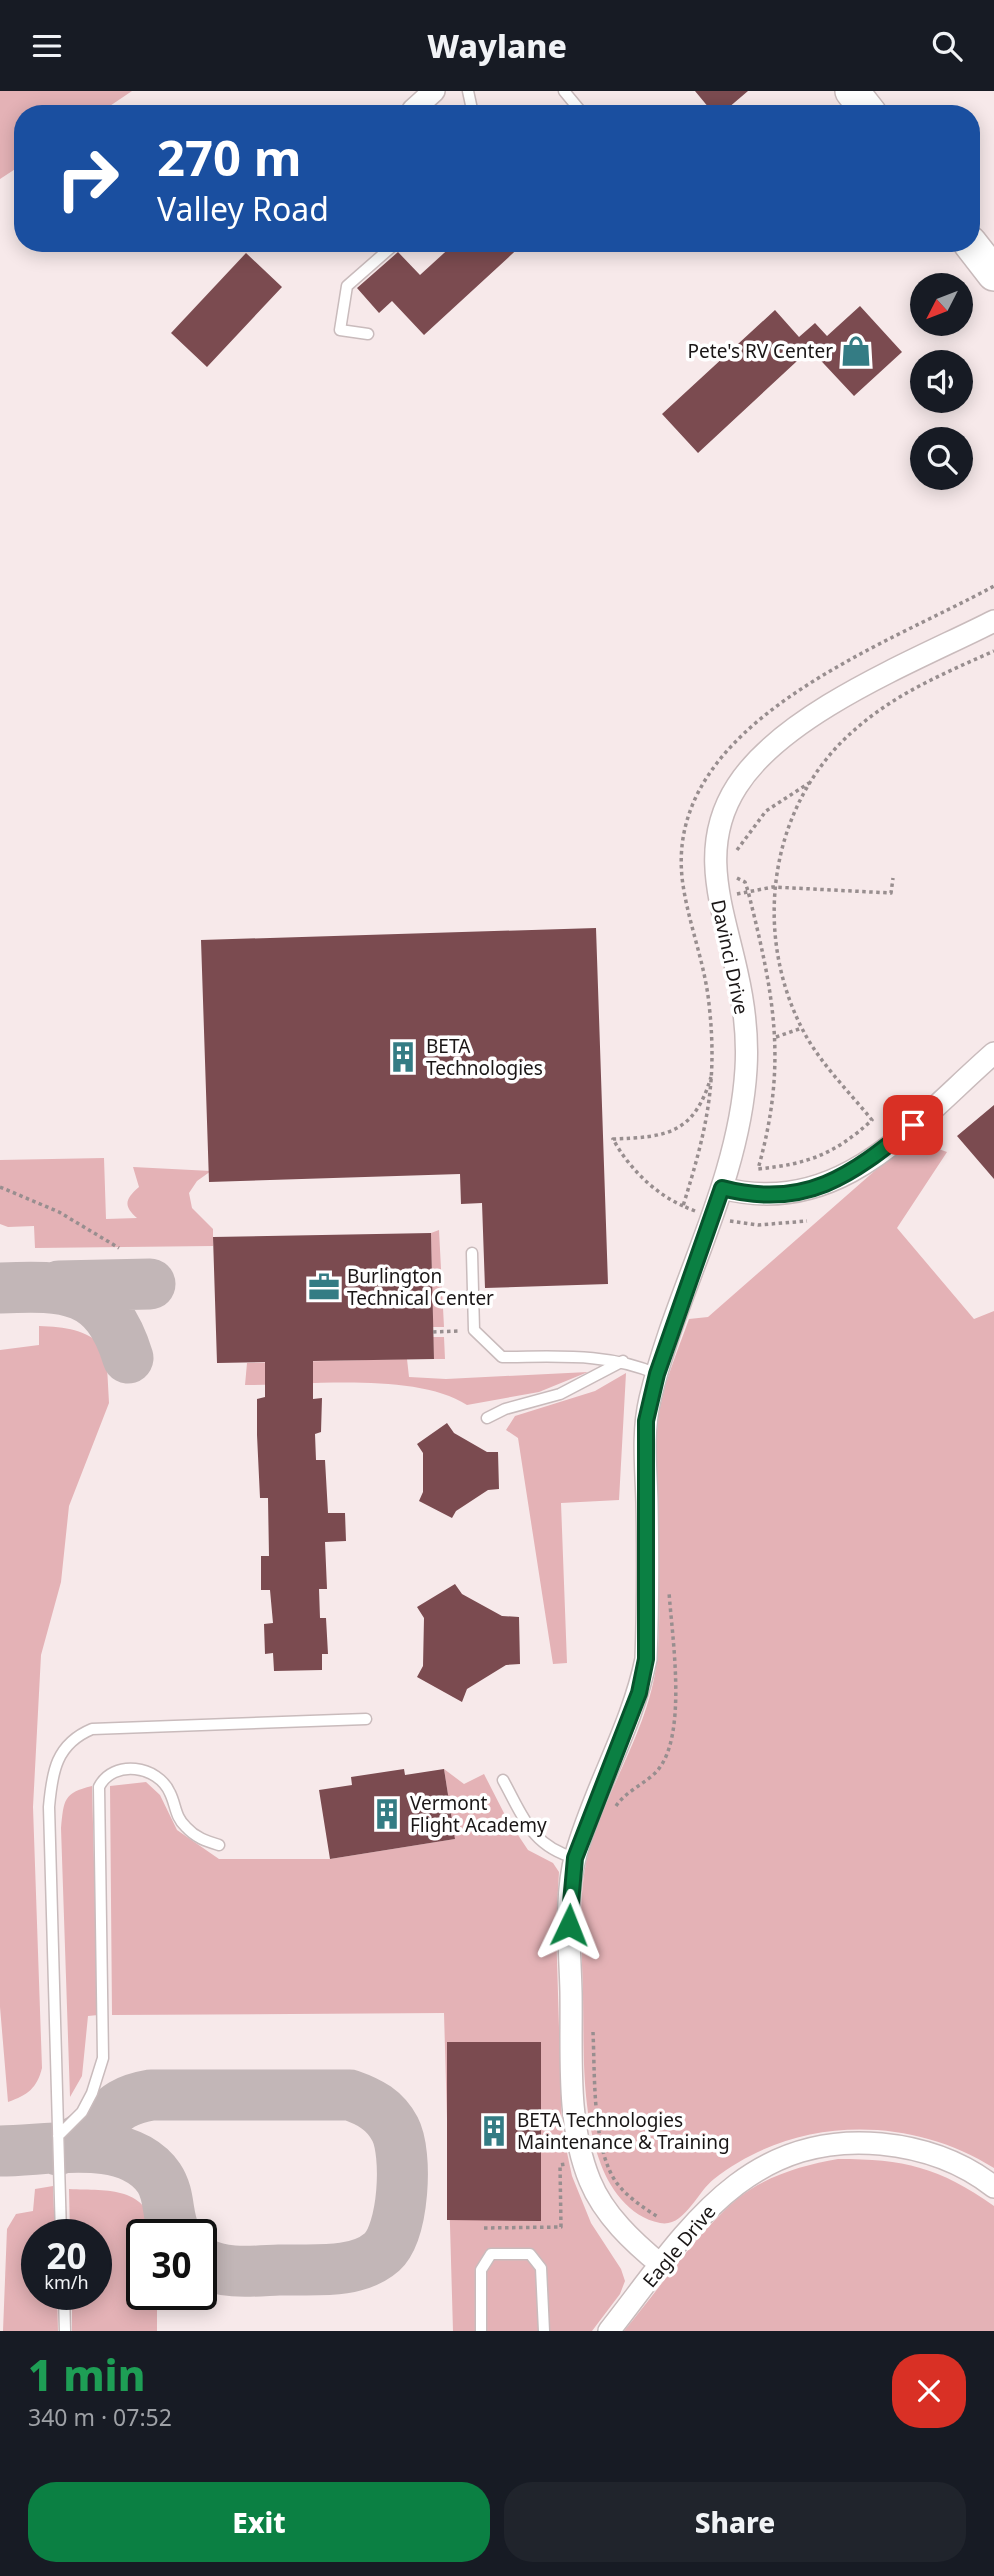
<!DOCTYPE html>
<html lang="en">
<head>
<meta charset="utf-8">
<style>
  :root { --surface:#171b24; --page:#20242c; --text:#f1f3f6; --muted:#9ea1a6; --accent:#0b8043 }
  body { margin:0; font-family:"Noto Sans",sans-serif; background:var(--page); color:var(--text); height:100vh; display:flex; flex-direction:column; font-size:26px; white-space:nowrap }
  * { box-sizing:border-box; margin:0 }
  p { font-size:23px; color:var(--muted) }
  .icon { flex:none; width:38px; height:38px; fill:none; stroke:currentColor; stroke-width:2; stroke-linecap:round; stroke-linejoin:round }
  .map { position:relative; height:2240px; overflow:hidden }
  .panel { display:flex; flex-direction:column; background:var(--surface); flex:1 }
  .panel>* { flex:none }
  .banner { position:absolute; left:14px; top:14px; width:966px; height:147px; border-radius:28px; box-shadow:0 4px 18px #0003; background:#1a4fa0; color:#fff; overflow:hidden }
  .needle { width:46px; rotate:228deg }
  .tools { position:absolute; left:910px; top:182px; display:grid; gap:14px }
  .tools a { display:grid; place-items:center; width:63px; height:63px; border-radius:50%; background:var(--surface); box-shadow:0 4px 18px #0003; font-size:35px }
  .speed { position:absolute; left:21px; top:2128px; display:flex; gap:14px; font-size:35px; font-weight:700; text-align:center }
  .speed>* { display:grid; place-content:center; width:91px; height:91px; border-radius:50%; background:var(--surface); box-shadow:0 4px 18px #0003; line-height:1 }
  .speed small { font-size:18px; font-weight:400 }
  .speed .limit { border:4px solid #111; border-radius:10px; background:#fff; color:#111 }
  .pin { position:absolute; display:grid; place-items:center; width:60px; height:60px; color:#fff; margin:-30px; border-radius:14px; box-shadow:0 4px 10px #0006 }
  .me { position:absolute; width:77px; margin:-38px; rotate:2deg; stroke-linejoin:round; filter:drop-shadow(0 0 5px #0008) }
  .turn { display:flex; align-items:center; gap:24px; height:147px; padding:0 28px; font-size:32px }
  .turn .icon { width:91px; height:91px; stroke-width:2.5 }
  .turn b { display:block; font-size:49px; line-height:60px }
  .round { display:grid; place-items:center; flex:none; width:74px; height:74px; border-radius:28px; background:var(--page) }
  .summary { display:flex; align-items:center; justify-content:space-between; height:119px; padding:0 28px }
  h1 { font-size:42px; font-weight:800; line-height:52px; color:#1e9e55 }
  .action { display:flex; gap:14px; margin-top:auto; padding:14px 28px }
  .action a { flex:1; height:80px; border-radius:28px; background:var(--accent); color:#fff; font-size:28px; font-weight:800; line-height:80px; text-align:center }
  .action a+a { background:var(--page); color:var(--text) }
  header { display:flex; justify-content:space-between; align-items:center; height:91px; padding:0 28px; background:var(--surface); font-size:32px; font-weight:800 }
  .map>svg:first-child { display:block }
  .green { fill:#e4b2b6 }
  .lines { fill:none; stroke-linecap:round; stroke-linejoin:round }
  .taxiway { stroke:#c2b6b7; stroke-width:51 }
  .building { fill:#7b4b50 }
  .lane-casing { stroke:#c9bbbc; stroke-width:13 }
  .street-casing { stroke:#c9bbbc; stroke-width:24 }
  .primary-casing { stroke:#c9bbbc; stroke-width:36 }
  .path { stroke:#988e8f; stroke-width:3.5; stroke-dasharray:3.5 3.5; stroke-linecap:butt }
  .lane { stroke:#fff; stroke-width:10 }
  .street { stroke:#fff; stroke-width:21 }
  .primary { stroke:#fff; stroke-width:33 }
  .route-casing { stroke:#07532c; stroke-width:18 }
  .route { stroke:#0b8043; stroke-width:12 }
  .labels { text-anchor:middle; stroke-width:7; stroke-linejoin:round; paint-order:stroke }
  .poi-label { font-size:19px; fill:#1a1616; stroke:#fff; text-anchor:start }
  .street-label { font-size:19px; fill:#1a1616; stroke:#fff }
</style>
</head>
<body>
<header><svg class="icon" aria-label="menu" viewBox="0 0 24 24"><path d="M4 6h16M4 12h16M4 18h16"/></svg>Waylane<svg class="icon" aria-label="search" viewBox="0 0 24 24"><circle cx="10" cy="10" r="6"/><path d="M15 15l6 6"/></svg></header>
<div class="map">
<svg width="994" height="2240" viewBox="0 0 994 2240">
  <rect width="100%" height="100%" fill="#f7e9ea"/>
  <!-- green -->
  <path class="green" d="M0,0H132L98,23H23V73L0,88Z
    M911,1048L947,1061L897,1137L974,1228L994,1220V2077C908,2023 794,2025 714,2088C697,2101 684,2137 660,2132C629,2126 608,2096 599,2068C581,2016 584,1956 583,1903C582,1857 577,1808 588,1763C606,1697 649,1639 657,1569C665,1490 648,1409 658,1330C662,1295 677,1262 689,1228L708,1226Z
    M104,1067L106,1128L137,1127C123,1115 125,1108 139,1096L133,1076L211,1080L197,1090L189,1102L192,1117L213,1138V1155L35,1157L34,1135L8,1136L0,1133V1069Z
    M439,1139L444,1236H433L431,1142Z
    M39,1235C66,1236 85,1238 106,1257L109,1312L69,1415L61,1491L41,1564L33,1716L42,1977C37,1997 28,2004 8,2011L0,1916V1259L39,1254Z
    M433,1246H444L445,1268H434Z
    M407,1268L409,1286L446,1288L588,1281L539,1301L467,1314C416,1281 307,1294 245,1294L247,1272Z
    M626,1282L619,1409L561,1412L567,1572L553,1573L518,1347L506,1339L515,1325L595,1300Z
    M444,1678L464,1693L484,1683L506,1726L528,1759L553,1772L559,1781L556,1835L562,2038L572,2085L591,2132L621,2178L625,2190L620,2203L592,2240H453L444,1922L112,1924L110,1695L146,1691L160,1704L177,1739L219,1768H330L455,1748Z
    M92,1695L98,1924L88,1925L82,1985L70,2006L61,1737C64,1709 63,1702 92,1695Z
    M838,2068C904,2068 939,2076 994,2115V2240H624C659,2198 696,2143 737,2108C765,2085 803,2074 838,2068Z
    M53,2095L55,2144H37V2203H57L58,2240H3L7,2138L16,2123L33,2120L35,2098Z
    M69,2098C109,2100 147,2094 156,2144H142V2203H157V2240H72V2203H96V2144H70Z"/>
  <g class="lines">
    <!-- taxiway -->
    <path class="taxiway" d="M59,1195L150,1193
      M0,1197C67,1194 106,1195 128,1267
      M58,2059C66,2055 75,2052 82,2047C112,2027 110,2011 151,2004H350C370,2011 385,2019 395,2038C408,2063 404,2141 382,2161C356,2184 312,2178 279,2179C254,2180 224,2184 201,2171
      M0,2060C49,2060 127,2041 159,2087C171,2105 166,2126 176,2144"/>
  </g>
  <!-- building -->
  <path class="building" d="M695,0H748L721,23H714Z
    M455,152H524L424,244L392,210L379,222L357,197L398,161L420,184Z
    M246,162L282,196L207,276L171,242Z
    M860,215L902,261L854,305L810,258L698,362L662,323L775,219L799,246L815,232L827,245Z
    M596,837L608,1193L485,1197L482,1112L461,1113L460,1083L209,1091L201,849Z
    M994,1014V1088L957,1045Z
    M431,1142L434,1268L313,1270V1308L322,1307L321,1341L315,1343L316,1369H325L328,1422H345L346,1450L325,1451L327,1498H319L320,1527H326L328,1563H322V1579L274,1580L273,1562L265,1563L264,1533L273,1532L270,1499H261V1465H269L268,1407H260L257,1344V1308L265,1306V1271L217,1272L213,1146Z
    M447,1332L454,1342L487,1361H498L499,1398L488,1399L456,1420L452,1427L419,1410L423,1401V1362L417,1353Z
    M455,1493L462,1503L502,1525L519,1526L520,1573L506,1574L467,1598L462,1611L417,1586L423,1575L424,1527L417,1516Z
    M404,1678L405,1684L444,1678L455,1748L330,1768L319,1699L352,1694L351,1686Z
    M447,1951H541V2130L447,2129Z"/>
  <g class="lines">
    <defs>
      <path id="lane" d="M468,0L473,23
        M564,0L583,23
        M368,243L340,239L347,195L396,152
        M472,1162L474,1239L502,1266C555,1266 607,1261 657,1283
        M487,1327L505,1318L560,1303L623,1270
        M503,1689C523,1725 531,1755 575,1767
        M58,2045L82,2021L92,2002L103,1967L99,1696C113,1668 158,1674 170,1702C176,1714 175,1726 186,1736C196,1747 206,1750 219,1754
        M61,2144L49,1716C52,1681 56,1653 92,1638L366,1628
        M64,2203L65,2240
        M481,2240V2179L491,2163H530L541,2177L544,2240"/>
      <path id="street" d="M413,19L434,0
        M722,1097C840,1128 913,1033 994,962
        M661,2174C633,2151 604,2124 590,2090C566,2032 572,1963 571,1901C570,1856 564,1807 576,1763C595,1696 632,1636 646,1568C648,1516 648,1463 647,1411C646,1376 642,1342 650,1308C676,1197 739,1094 746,978C748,946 744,913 737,882C723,817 697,757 737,695C784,621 917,569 994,530
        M609,2240C683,2146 743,2040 881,2053C922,2057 961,2070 994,2096"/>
      <path id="primary" d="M852,0L870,23
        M970,152L994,183"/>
    </defs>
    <!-- lane casing -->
    <use href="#lane" class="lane-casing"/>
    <!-- street casing -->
    <use href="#street" class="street-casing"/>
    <!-- primary casing -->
    <use href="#primary" class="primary-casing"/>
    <!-- path -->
    <path class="path" d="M737,759L766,720L809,692
      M737,787L745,791L748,800C774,904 788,972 758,1078C808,1073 835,1063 872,1029C850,1002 823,975 806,945C750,844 768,710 859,635C899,601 947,581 994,560
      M737,803L773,796L891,802L893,787
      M776,946L802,937
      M0,1096L59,1121L119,1157
      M683,1115C654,1102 628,1076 613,1048C667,1046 694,1043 711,986
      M695,1120L683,1115C706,1041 718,992 709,913C705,873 689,834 683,794C659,633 883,556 994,495
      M730,1130L758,1134L807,1130
      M433,1241L459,1240
      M616,1715C626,1700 645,1693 657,1680C688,1645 672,1546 669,1501
      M593,1941C595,1983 592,2056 616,2091C627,2106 644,2117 658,2126
      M484,2137L561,2136L560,2074L566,2073"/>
    <!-- lane -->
    <use href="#lane" class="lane"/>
    <!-- street -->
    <use href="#street" class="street"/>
    <!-- primary -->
    <use href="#primary" class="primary"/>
  </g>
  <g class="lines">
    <defs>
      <path id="route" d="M569,1834L575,1767L639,1602L646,1568V1330L657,1283L722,1097C805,1119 851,1085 913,1034"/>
    </defs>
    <!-- route casing -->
    <use href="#route" class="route-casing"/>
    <!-- route -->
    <use href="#route" class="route"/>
  </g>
  <!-- icons -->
  <defs>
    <symbol id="shop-bare" viewBox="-9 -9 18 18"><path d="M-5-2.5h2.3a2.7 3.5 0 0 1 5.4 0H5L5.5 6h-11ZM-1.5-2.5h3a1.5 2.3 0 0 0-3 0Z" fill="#347c84" stroke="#fff" stroke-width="2.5" paint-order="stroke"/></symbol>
    <symbol id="building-bare" viewBox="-9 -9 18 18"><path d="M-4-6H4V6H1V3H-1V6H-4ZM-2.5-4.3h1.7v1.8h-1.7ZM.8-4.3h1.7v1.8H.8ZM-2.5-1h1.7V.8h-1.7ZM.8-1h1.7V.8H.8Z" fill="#347c84" stroke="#fff" stroke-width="2.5" paint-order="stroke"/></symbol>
    <symbol id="office-bare" viewBox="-9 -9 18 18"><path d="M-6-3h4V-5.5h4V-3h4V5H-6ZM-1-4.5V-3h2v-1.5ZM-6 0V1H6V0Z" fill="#347c84" stroke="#fff" stroke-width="2.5" paint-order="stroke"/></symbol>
  </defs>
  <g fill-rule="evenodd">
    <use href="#shop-bare" x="834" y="238" width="44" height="44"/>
    <use href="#building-bare" x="381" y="944" width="44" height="44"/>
    <use href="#office-bare" x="302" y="1174" width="44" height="44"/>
    <use href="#building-bare" x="365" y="1701" width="44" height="44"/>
    <use href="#building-bare" x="472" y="2018" width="44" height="44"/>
  </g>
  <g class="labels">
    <!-- poi labels -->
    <g class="poi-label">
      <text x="833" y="267" text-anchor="end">Pete's RV Center</text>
      <text x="426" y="962">BETA<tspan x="426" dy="22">Technologies</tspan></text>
      <text x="347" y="1192">Burlington<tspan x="347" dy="22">Technical Center</tspan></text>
      <text x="410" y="1719">Vermont<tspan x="410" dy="22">Flight Academy</tspan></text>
      <text x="517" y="2036">BETA Technologies<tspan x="517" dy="22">Maintenance &amp; Training</tspan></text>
    </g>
    <!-- street labels -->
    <g class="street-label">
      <text transform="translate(730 866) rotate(78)" y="7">Davinci Drive</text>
      <text transform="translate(679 2155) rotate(-50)" y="7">Eagle Drive</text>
    </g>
  </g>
</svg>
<div class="tools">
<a><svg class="needle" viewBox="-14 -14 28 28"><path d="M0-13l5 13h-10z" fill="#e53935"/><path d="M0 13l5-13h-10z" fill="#9ea1a6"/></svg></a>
<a><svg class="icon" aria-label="sound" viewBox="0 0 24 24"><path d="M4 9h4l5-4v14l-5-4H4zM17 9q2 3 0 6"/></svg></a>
<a><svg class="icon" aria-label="search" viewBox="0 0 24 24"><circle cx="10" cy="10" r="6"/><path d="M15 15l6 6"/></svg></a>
</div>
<div class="speed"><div>20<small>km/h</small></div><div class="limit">30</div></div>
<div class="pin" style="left:913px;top:1034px;background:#d93025"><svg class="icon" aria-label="arrive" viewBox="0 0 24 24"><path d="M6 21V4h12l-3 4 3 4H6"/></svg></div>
<svg class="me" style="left:569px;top:1834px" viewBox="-20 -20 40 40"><path d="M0-17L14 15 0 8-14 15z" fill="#0b8043" stroke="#fff" stroke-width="4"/></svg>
<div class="banner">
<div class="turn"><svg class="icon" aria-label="right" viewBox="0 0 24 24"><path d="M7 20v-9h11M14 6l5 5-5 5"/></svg><div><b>270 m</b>Valley Road</div></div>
</div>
</div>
<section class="panel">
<div class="summary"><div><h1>1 min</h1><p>340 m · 07:52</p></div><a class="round" style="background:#d93025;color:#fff"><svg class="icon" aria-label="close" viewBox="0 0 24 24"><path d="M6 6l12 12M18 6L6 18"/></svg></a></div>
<div class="action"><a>Exit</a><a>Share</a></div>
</section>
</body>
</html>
